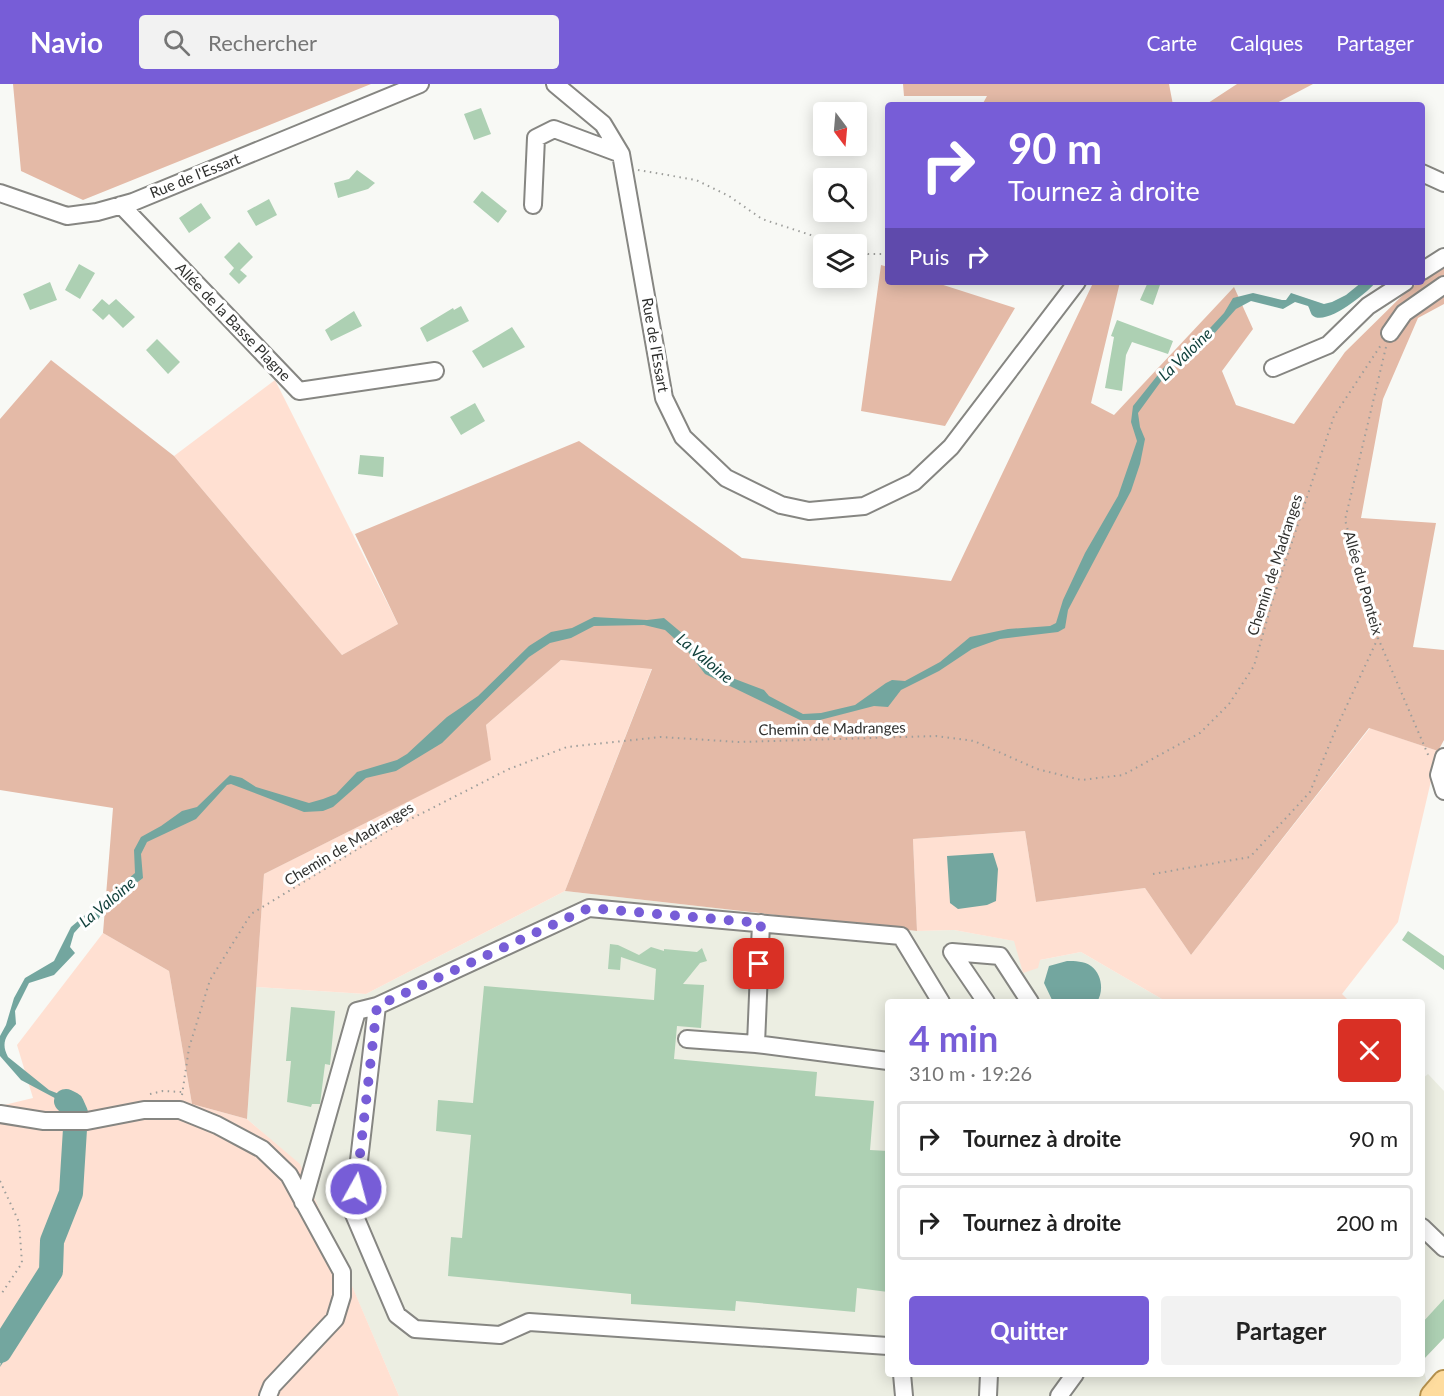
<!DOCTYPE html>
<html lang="fr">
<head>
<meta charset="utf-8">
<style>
  :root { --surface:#fff; --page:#f2f2f2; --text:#222; --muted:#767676; --line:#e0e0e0; --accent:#775dd7 }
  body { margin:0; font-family:Lato,sans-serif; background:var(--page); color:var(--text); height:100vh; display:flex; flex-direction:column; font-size:22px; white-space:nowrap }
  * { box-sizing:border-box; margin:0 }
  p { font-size:20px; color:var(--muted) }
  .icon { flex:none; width:33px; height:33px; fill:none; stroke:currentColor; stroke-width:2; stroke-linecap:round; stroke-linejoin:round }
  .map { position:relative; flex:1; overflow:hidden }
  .side { position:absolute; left:885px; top:915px; width:540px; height:378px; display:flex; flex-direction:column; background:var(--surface); border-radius:6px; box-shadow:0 3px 15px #0003 }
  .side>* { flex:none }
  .banner { position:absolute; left:885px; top:18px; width:540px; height:183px; border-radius:6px; box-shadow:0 3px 15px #0003; background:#775dd7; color:#fff; overflow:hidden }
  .needle { width:39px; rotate:164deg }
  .buttons { position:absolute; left:813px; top:18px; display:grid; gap:12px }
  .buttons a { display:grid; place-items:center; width:54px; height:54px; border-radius:6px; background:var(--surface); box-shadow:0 3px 15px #0003; font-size:30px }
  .pin { position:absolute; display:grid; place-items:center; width:51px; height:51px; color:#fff; margin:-26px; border-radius:12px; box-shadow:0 3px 9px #0006 }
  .me { position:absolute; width:66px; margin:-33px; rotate:7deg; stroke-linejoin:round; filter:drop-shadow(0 0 4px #0008) }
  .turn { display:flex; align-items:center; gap:21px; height:126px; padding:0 24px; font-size:27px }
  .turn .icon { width:78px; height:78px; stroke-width:2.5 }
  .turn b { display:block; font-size:42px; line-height:51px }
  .then { display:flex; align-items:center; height:57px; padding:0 24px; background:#0003; gap:12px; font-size:22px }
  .round { display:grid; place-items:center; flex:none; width:63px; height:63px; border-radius:6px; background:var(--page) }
  .summary { display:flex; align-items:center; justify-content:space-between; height:102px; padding:0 24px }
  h1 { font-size:36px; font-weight:700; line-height:45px; color:var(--accent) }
  .button { display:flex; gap:12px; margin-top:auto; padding:12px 24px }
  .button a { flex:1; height:69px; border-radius:6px; background:var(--accent); color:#fff; font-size:24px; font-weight:700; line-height:69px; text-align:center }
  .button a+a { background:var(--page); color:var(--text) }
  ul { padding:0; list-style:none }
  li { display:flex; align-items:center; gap:18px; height:75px; margin:0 12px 9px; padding:0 12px; border:3px solid var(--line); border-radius:6px }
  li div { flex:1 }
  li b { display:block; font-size:22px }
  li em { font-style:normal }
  header { display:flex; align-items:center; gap:36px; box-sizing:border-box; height:84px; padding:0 30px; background:var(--accent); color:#fff }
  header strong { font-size:28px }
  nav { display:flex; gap:33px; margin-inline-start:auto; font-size:21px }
  .search { width:420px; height:54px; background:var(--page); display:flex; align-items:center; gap:15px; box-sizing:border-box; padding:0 21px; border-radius:6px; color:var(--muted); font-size:22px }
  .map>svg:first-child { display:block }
  .built { fill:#eceee2 }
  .green { fill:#ffe0d2 }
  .forest { fill:#e4baa7 }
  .water { fill:#73a69f }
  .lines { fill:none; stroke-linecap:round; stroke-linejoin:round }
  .river { stroke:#73a69f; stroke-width:24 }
  .building { fill:#add0b3 }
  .minor-casing { stroke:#868682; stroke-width:20 }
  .major-casing { stroke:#b5914d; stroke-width:26 }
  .path { stroke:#9d9e9b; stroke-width:2; stroke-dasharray:1.5 4.5; stroke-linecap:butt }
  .minor { stroke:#fff; stroke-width:16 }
  .major { stroke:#fedc9e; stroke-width:22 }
  .route { stroke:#775dd7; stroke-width:10; stroke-dasharray:0 18 }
  .labels { text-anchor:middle; stroke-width:6; stroke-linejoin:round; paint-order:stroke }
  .street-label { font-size:15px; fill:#2f302e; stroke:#fff }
  .water-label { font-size:16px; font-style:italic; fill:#0f3f3a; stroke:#fff }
</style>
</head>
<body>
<header>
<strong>Navio</strong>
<div class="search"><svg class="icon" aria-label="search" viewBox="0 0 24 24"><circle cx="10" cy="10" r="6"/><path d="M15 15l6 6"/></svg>Rechercher</div>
<nav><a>Carte</a><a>Calques</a><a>Partager</a></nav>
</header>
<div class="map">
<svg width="1444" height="1312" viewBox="0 0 1444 1312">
  <rect width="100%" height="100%" fill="#f8f9f5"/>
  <!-- built -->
  <path class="built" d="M565,807L917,847L954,846L1015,857L1040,876L1081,868L1167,918H888V1290H1422V1280L1428,1302L1419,1312H399L300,1081L247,1035L256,903L366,910Z
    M1428,990L1444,1007V1254L1422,1277V995Z"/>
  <!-- green -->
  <path class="green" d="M275,296L398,540L342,571L174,372Z
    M561,576L652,584L565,807L366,910L256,903L264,790L490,676L486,641Z
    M1370,644L1438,667L1398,838L1342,910L1350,918H1167L1081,868L1040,876L1038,884L1023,889L1014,857L954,846L917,847L913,755L1025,747L1036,818L1145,804L1191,871Z
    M103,849L169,887L192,1020L247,1035L300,1080L399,1312H0V1022L33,1014L17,961Z"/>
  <!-- forest -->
  <path class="forest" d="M13,0H371L83,116L21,87Z
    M903,0H1169L1173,21H982L987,12H904Z
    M1237,0H1313L1273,21H1205Z
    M881,181L888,183V198H934L1015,224L945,342L861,327Z
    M1444,182V220L1418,234L1383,315L1361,434L1436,439L1413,563L1444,566V656L1438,667L1369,644L1191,871L1145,804L1036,818L1025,747L913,755L917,847L565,807L652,585L561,576L486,641L491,676L264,790L247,1035L192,1020L169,887L103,849L113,724L0,706V335L51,276L174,372L342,571L398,540L355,450L579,357L742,474L951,497L1093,199L1092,198H1120L1091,319L1114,331L1234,203L1253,245L1222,287L1236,321L1294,340L1345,268L1409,205Z"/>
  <!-- water -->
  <path class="water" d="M1362,198H1376C1368,208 1325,244 1312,231C1311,230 1309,223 1308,222L1295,218L1283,225L1251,217L1236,225L1213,251L1170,285L1138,329L1140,343L1145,355L1140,380L1131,407L1068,526L1065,544L1058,548L1000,555L972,565L939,587L901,606L888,623L874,622L820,636H800L705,590L686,565L665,546L644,541L594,542L571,554L550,559L529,573L442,659L396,687L366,694L333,723L323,727L304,728L231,700L227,701L196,735L147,758L141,770L143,794L105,823L98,836L84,838L74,849L70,863L75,869L54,891L29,899L15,927L16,940C7,951 0,958 8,973L49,1006L74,1016L80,1029H72L66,1020L21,996L0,972V952L6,941L14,914L25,894L54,877L71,843L135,789L134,766L141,753L161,742L182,727L197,723L230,691L242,694L256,703L309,719L323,715L336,710L357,688L397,676L407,670L447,633L478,612L529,562L551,548L572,544L594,533L647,536L664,534L696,561L706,577L716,585L727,592L764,606L769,612L803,630L821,629L855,621L886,599L892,596L905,597L940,578L970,553L1008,545L1050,542L1056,539L1063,516L1085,469L1118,412L1137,357L1131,338L1133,322L1165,282L1211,243L1224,229L1233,214L1253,209L1282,216H1286L1291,209L1324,220L1332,218L1346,211Z
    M993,769L998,785L996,817L987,821L958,825L950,819L947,772Z
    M1067,877C1075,877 1084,877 1091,882C1102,890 1104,907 1097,918H1053L1044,899L1049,882Z
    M83,1045L73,1113L65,1128L54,1156L55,1184L28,1222C28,1234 18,1240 13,1251C8,1262 7,1274 0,1283L4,1258L51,1187L54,1178L52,1157L71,1109L76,1050Z"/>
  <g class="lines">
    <!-- river -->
    <path class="river" d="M0,1267L51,1187L52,1157L71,1109L76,1029L72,1020L66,1017"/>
  </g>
  <!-- building -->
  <path class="building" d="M481,24L491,50L474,56L464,30Z
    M357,86L375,99L368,105L338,114L334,99L349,95Z
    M482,107L507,127L498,139L473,118Z
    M269,115L277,131L256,142L247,127Z
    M201,119L211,134L189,149L179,134Z
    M239,158L253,173L240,186L247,192L239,200L229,190L234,184L224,173Z
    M79,180L95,189L80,215L65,206Z
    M50,198L57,216L30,226L23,210Z
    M1148,198H1161L1153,221L1140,216Z
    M102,215L109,221L116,215L135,233L123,244L109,230L103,236L92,226Z
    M461,222L469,237L427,258L420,244L453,224L454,226Z
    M354,227L362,242L331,257L325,246Z
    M1117,236L1173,257L1168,270L1132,258L1126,271L1122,307L1105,304L1114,253L1111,252Z
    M512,243L525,263L483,284L472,267Z
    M157,255L180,278L168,290L146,266Z
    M475,319L485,337L461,351L450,333Z
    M360,371L384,373L383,393L358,390Z
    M1408,847L1444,872V886L1402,856Z
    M610,860L618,861L639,871L651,863L664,867V865L697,868L702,864L707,877L700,879L683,900L704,901L701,944L677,942L674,975L817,988L815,1012L874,1017L870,1066L888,1067V1208L857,1204L855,1228L736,1217L735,1227L631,1220V1210L448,1192L451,1153L462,1154L471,1051L436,1047L438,1016L473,1019L484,902L654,916L656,885L621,873L620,886L608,885Z
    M291,923L335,927L330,981L325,980L320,1020H312L311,1023L287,1018L291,977H286Z
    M1444,1215V1254L1422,1277V1239Z"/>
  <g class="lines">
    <defs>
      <path id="minor" d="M555,0L603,40L621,70L664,314L683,353L726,394L781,421L809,427L864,422L914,398L951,363L1077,198
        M1422,89L1444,99
        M0,109L67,132L97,128L133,118L420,0
        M121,121L299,307L435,287
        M533,121L536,54L554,45L621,70
        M1422,187L1444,173
        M1390,249L1404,229L1444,201
        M1273,284L1328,261L1368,222L1405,198
        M1444,673L1439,691L1444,707
        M761,839L756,960L888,977
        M986,918L952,868L1000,872L1030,918
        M687,955L756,960
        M0,1030L44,1037H87L144,1026H180L217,1041L262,1065L289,1091L342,1188V1212L335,1235L272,1302L268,1312
        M303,1118L357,927L377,922
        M1422,1143L1444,1164
        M888,1262L529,1238L500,1251L415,1245L397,1231L353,1128L377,922L589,824L901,852L941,918
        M902,1290L904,1312
        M988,1312L989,1290
        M1059,1312L1075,1290"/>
      <path id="major" d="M1432,1312L1444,1298"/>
    </defs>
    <!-- minor casing -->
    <use href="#minor" class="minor-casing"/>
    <!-- major casing -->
    <use href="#major" class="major-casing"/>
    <!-- path -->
    <path class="path" d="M638,86L696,96L729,112L762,135L838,160
      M856,167L868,170H888
      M1386,263L1345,436L1378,554L1429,673
      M1153,790L1250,773L1310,708L1335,647L1378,554
      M150,1010L163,1007L182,1008
      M182,1011L189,964L210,896L251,830L389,746L509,685L567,663L661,653L739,658L936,652L974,657L1037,685L1081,696L1123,691L1200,649L1229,620L1254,582L1272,518L1334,332L1381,261
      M0,1097L19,1138L22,1179L0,1212"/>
    <!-- minor -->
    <use href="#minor" class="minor"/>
    <!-- major -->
    <use href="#major" class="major"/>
  </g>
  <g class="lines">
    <!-- route -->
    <path class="route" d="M356,1105L377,922L589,824L761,839L759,880"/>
  </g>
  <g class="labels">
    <!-- street labels -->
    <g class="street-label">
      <text transform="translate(195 92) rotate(-22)" y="5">Rue de l'Essart</text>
      <text transform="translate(233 238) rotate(46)" y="5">Allée de la Basse Plagne</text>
      <text transform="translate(655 261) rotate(80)" y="5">Rue de l'Essart</text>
      <text transform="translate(1275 481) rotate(-72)" y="5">Chemin de Madranges</text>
      <text transform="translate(1363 499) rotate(74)" y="5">Allée du Ponteix</text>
      <text transform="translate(832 645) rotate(-1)" y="5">Chemin de Madranges</text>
      <text transform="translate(349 760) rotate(-31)" y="5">Chemin de Madranges</text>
    </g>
    <!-- water labels -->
    <g class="water-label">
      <text transform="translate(1185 270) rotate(-44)" y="6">La Valoine</text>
      <text transform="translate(705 574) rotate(40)" y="6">La Valoine</text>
      <text transform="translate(107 818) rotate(-40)" y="6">La Valoine</text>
    </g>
  </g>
</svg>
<div class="buttons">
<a><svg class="needle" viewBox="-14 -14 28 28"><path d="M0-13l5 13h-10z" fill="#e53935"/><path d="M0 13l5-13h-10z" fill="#767676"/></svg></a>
<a><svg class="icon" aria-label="search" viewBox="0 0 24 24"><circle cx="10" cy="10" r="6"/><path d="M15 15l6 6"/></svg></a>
<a><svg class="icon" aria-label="layers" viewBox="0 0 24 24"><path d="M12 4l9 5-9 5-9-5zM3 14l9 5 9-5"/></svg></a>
</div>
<div class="pin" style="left:759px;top:880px;background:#d93025"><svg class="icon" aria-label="arrive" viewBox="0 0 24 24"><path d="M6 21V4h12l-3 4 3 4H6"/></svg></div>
<svg class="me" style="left:356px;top:1105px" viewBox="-20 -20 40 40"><circle r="17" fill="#775dd7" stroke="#fff" stroke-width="3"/><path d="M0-11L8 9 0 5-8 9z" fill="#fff"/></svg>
<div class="banner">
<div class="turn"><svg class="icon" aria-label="right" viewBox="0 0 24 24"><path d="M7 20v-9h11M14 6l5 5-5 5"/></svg><div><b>90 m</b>Tournez à droite</div></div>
<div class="then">Puis<svg class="icon" aria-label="right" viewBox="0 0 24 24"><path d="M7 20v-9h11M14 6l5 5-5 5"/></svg></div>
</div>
<section class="side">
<div class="summary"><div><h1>4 min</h1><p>310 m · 19:26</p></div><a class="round" style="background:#d93025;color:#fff"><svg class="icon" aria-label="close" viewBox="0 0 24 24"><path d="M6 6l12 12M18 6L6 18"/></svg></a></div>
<ul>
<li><svg class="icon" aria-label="right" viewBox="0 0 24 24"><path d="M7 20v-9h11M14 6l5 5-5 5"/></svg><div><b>Tournez à droite</b></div><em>90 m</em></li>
<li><svg class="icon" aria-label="right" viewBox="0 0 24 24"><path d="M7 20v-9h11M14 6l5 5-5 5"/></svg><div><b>Tournez à droite</b></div><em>200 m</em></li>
</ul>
<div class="button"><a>Quitter</a><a>Partager</a></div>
</section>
</div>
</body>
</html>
